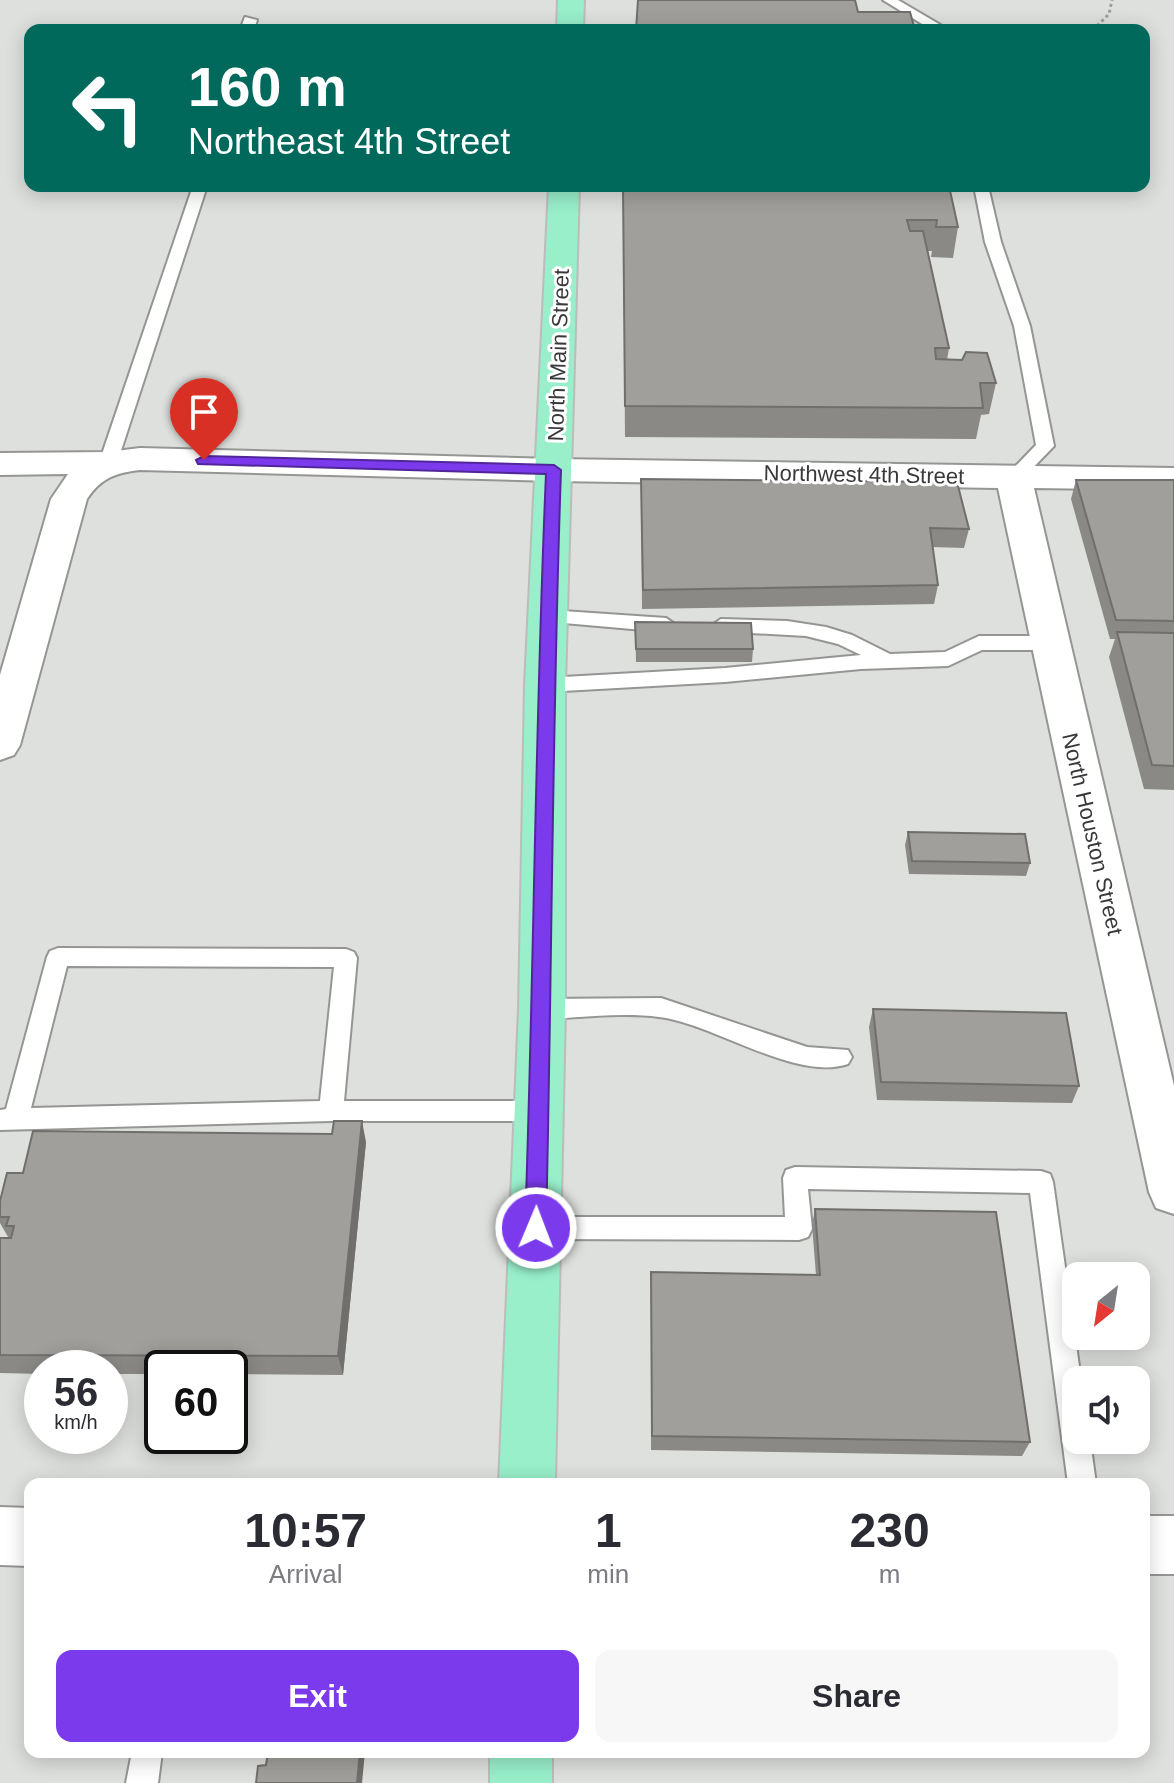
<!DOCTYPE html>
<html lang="en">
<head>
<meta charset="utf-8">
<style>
  :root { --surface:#fff; --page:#f7f7f7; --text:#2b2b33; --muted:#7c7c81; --accent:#7c3aed }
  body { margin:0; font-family:Arial,sans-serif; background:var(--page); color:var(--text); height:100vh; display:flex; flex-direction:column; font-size:30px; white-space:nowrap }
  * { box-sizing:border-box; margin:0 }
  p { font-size:26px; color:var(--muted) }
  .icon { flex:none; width:44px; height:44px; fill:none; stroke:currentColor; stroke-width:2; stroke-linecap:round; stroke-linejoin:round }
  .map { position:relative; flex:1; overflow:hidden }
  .side { position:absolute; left:24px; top:1478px; width:1126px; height:280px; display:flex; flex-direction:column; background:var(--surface); border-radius:16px; box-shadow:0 4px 20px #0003 }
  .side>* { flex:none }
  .top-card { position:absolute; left:24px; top:24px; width:1126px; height:168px; border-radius:16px; box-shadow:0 4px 20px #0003; background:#00695c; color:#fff; overflow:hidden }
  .needle { width:52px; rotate:210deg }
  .tools { position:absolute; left:1062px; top:1262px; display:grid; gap:16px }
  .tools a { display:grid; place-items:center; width:88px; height:88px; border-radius:16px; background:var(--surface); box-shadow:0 4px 20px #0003; font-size:40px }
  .speed { position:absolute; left:24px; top:1350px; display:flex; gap:16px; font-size:40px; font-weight:700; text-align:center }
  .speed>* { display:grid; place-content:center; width:104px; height:104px; border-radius:50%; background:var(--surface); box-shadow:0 4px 20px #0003; line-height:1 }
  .speed small { font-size:20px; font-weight:400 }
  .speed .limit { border:4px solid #111; border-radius:12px; background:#fff; color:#111 }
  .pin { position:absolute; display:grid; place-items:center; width:68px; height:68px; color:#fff; margin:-82px -34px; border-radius:50% 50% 50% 0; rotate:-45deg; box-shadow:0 0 8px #0007 }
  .pin .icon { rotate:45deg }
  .me { position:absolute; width:88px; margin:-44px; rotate:1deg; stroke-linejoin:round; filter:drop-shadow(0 0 6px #0008) }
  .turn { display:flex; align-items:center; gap:28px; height:168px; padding:0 32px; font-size:36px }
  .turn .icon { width:104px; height:104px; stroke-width:2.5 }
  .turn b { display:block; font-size:56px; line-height:68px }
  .eta { display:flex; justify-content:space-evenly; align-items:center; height:136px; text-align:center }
  .eta b { font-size:48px; font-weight:700; line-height:56px }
  .primary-button { display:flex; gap:16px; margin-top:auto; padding:16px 32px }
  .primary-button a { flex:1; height:92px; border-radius:16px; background:var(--accent); color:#fff; font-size:32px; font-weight:700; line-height:92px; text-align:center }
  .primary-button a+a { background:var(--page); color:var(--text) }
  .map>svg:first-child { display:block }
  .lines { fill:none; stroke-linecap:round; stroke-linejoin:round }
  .lane-casing { stroke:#959693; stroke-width:4 }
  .street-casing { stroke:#959693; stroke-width:4 }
  .primary-casing { stroke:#bbbcbb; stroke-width:4 }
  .path { stroke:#9d9e9c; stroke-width:3; stroke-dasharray:3 3; stroke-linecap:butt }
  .lane { fill:#fff; fill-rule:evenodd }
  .street { fill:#fff; fill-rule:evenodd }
  .primary { fill:#98efca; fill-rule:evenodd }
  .wall { fill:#8a8986 }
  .shaded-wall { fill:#706f6d }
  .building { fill:#a09f9c; stroke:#706f6d; stroke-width:2 }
  .route { fill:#7c3aed; stroke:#51269a; stroke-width:2 }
  .labels { text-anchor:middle; stroke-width:6; stroke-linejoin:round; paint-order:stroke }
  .street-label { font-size:22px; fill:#383938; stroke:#fff }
</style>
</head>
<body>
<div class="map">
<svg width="1174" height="1783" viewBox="0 0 1174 1783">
  <rect width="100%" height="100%" fill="#dee0dd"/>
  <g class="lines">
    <defs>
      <path id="lane" d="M883,0H898L949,30H932Z
        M245,17L257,20L254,30H240Z
        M193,186H207L117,463L114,467H102L99,463Z
        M974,186H988L1001,242L1030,326L1054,446L1020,481L1014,483L1005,477L1036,445L1014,326L985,242Z
        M548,610L666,618L676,625L666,632L541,621L538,616Z
        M721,619L787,621L826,627L852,635L890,654L945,652L979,636H1048L1058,643L1048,650H982L948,666L861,669L725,682L545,692L535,685L545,678L725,668L861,655L838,644L806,636L714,631L711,626Z
        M58,948L346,949L354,952L357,958L344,1101H537L546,1104L549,1111L546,1118L537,1121H331L0,1130V1110L6,1109L47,957L50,951ZM67,966L334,967L320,1101L31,1108Z
        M661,998L807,1047L848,1050L852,1057L848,1064C795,1082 713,1023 659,1017C622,1012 580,1018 542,1019L534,1016L530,1009L534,1002L542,999Z
        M795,1167L1041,1171L1050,1174L1053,1182L1081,1380H1076V1440H1090L1096,1484H1068L1030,1193L808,1189L812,1229L808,1237L799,1240L536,1239L527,1236L523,1228L527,1220L536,1217H785L783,1178L786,1170Z
        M132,1752H162L158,1783H126Z"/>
      <path id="street" d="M140,448L554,459L1174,468V490L1034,488L1174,1086V1214L1156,1208L1149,1192L998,488L554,481L140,470C115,473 101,478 87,499L20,745L14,755L0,760V675L51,499L68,474L0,475V453L108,452Z
        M0,1507L30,1508V1566L0,1565Z
        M1144,1516H1174V1574H1144Z"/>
      <path id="primary" d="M558,0H584L583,30H557Z
        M549,186H579L565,685V1009L555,1484H499L519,1009L525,685Z
        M490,1752H552V1783H490Z"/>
    </defs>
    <!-- lane casing -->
    <use href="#lane" class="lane-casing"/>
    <!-- street casing -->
    <use href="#street" class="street-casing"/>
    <!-- primary casing -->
    <use href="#primary" class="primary-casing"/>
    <!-- path -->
    <path class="path" d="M1093,30L1109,14L1112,0"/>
    <!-- lane -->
    <use href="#lane" class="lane"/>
    <!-- street -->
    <use href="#street" class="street"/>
    <!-- primary -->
    <use href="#primary" class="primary"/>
  </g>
  <!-- wall -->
  <path class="wall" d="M858,12L915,30H636Z
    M623,186H949L958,227L953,258L931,257L932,251H928L949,348L947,360L996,383L989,414L981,415L976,439L625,437Z
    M641,479L969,529L964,548L932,547L938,585L934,604L642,609Z
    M1076,480H1174V790L1144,789L1109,657L1115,639H1110L1071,499Z
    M635,622L753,649L752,662H636Z
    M908,832L1030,863L1026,876L909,874L905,845Z
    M873,1009L1079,1086L1072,1103L877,1100L869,1027Z
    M366,1142L343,1375L230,1374V1368H162V1374H110V1368H42V1374L0,1373V1238L8,1237L0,1223V1201L23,1173Z
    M815,1209L1030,1442L1022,1456L651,1450V1272L816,1275L812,1225Z"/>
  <!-- shaded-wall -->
  <path class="shaded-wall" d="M362,1121L366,1142L343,1375L338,1356Z
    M360,1752H365L362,1783H357Z"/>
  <!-- building -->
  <path class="building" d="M638,0H855L858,12H910L915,30H845V28H823V30H733V28H711V30H636Z
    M623,186H949L958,227H936L937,220H907L910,231H923L949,348H935L936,359L962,360L966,352L987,353L996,383H980L983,408L625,406Z
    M641,479L957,482L969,529L930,528L938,585L643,590Z
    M1076,480H1174V621L1116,620Z
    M635,622L751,623L753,649H636Z
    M1117,632L1174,633V766L1152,765Z
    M908,832L1025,834L1030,863L912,861Z
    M873,1009L1066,1013L1079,1086L881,1082Z
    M334,1121H362L338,1356L0,1355V1238H11L14,1226H6L9,1217H0V1201L7,1173H23L33,1131L332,1134Z
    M815,1209L996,1212L1030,1442L652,1436L651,1272L820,1275Z
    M268,1752H360L357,1783H256L258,1766L266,1765Z"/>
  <!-- route -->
  <path class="route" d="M204,456L554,465L561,470C552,722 552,975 546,1228L543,1235L536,1237L528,1235L525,1228C534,976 535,725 546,474L198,464L196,460Z"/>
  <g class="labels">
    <!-- street labels -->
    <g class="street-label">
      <text transform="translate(558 355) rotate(-88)" y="8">North Main Street</text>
      <text transform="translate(864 474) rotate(1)" y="8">Northwest 4th Street</text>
      <text transform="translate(1093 834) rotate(77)" y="8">North Houston Street</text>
    </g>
  </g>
</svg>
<div class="tools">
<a><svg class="needle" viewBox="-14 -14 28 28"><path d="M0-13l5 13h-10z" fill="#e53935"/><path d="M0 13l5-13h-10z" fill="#7c7c81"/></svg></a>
<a><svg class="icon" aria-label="sound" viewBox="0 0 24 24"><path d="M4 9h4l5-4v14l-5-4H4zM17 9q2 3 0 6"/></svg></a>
</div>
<div class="speed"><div>56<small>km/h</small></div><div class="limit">60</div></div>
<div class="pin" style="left:204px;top:460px;background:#d93025"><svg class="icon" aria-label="arrive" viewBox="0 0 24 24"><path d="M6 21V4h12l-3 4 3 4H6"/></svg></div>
<svg class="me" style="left:536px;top:1228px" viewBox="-20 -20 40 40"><circle r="17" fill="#7c3aed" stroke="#fff" stroke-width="3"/><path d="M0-11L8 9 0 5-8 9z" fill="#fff"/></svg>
<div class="top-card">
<div class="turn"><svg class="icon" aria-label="left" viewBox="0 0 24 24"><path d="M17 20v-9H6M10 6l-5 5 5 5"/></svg><div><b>160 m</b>Northeast 4th Street</div></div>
</div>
<section class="side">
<div class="eta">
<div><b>10:57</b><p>Arrival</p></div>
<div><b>1</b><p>min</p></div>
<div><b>230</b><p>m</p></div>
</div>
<div class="primary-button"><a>Exit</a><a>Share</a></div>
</section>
</div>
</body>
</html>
